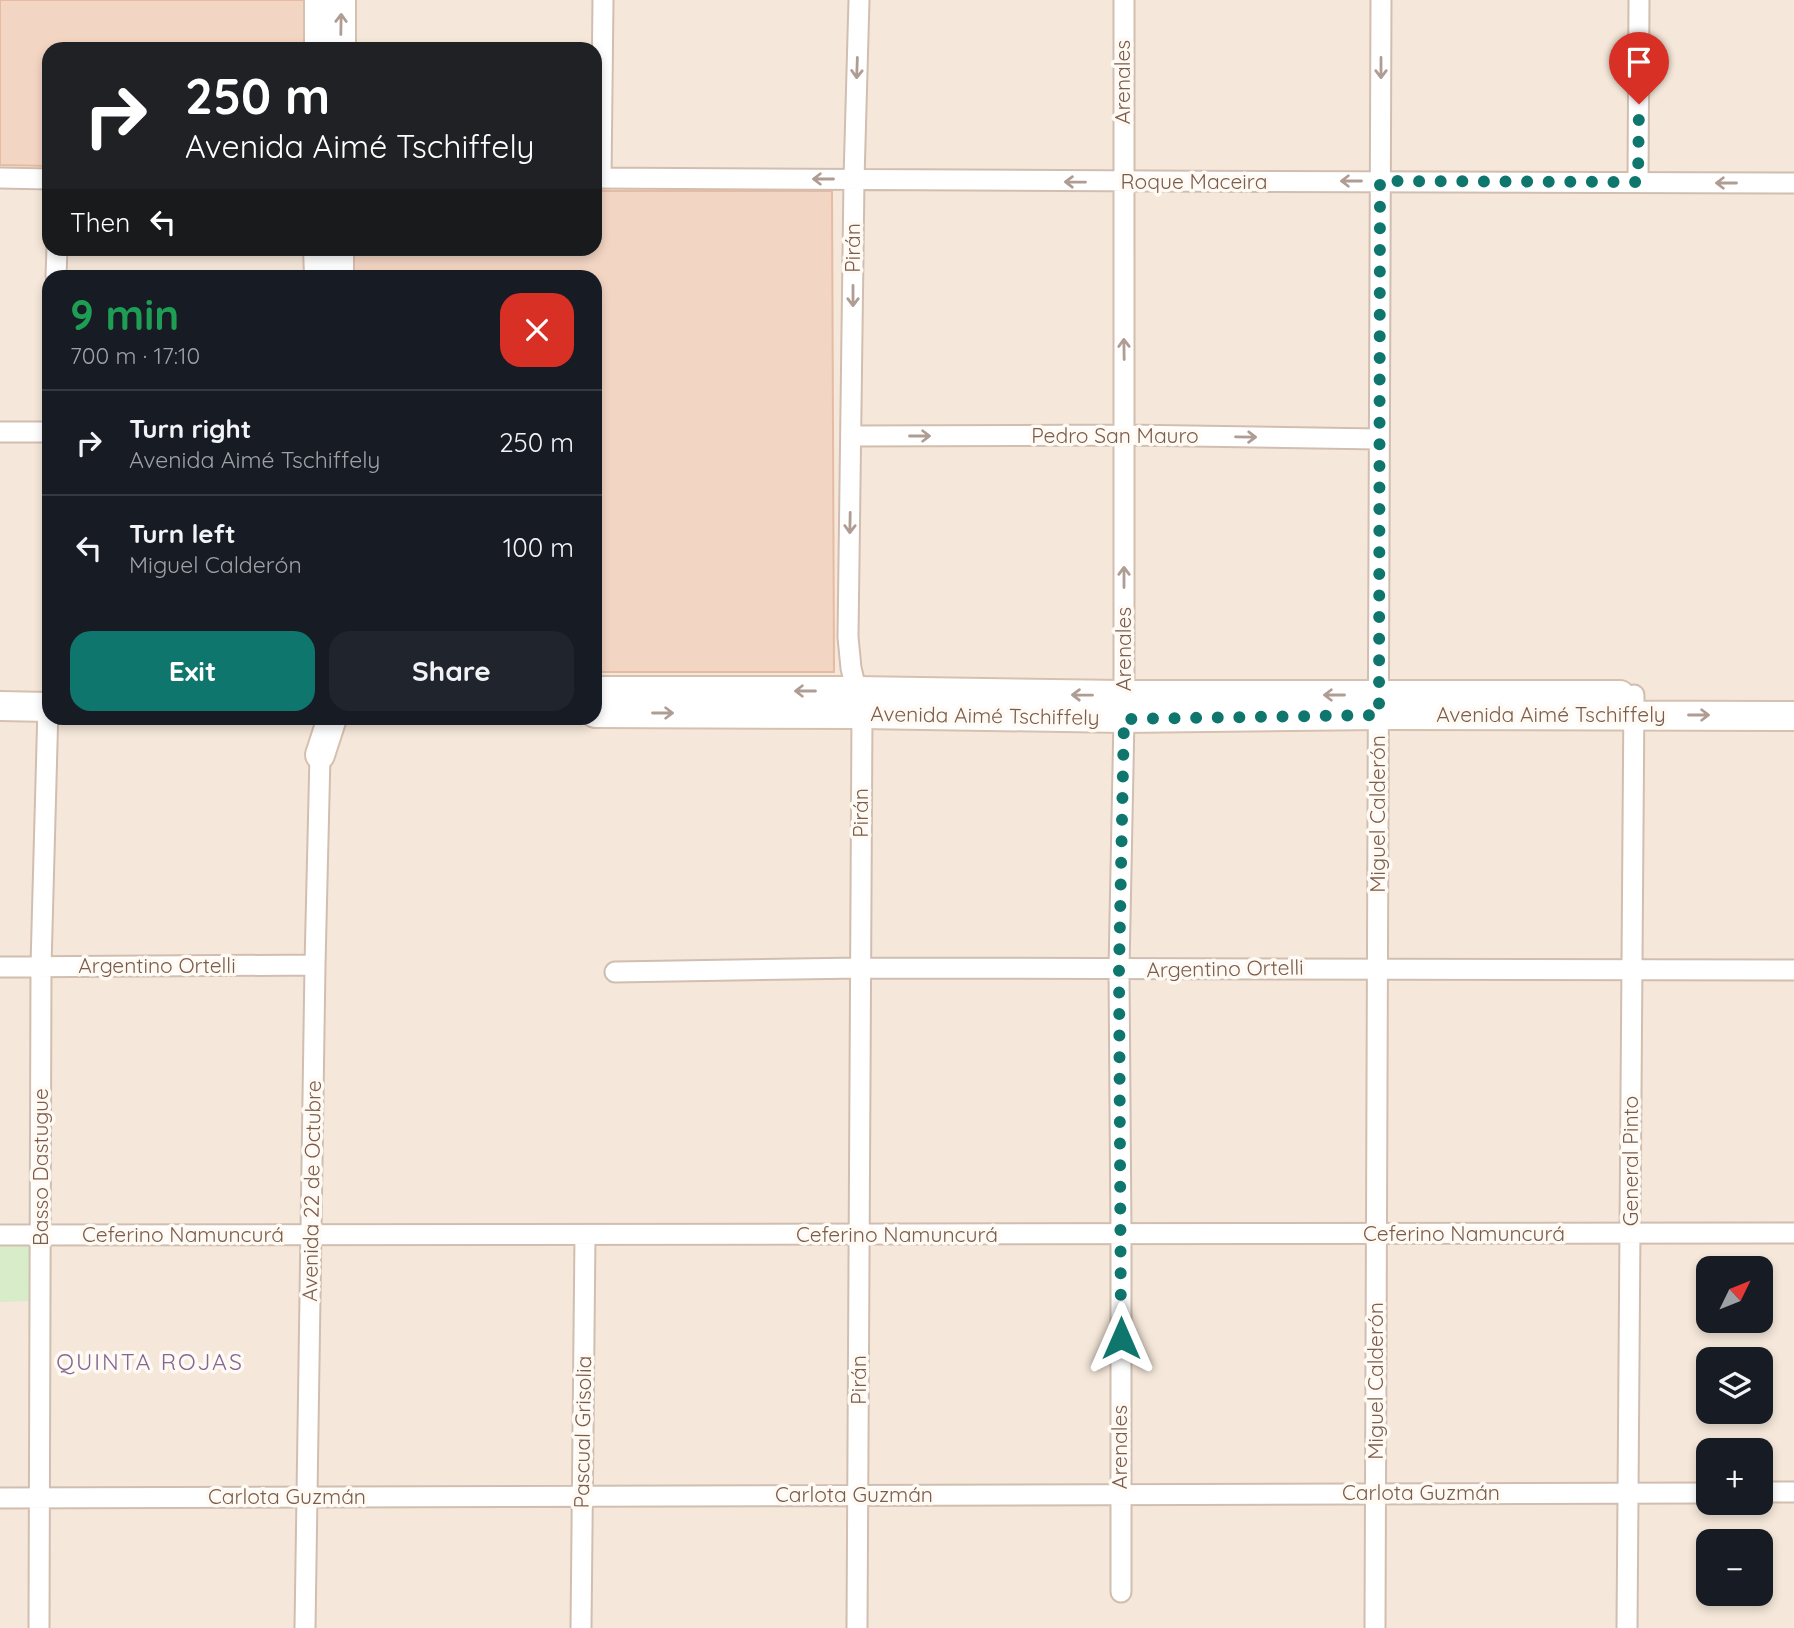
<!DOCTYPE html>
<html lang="en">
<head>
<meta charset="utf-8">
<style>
  :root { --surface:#171b24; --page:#20242c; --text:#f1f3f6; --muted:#9ea1a6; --line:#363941; --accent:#0f766e }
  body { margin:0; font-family:Quicksand,sans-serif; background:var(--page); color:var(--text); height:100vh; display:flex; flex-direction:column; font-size:26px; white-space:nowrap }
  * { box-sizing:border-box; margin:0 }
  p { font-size:23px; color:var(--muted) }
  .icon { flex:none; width:38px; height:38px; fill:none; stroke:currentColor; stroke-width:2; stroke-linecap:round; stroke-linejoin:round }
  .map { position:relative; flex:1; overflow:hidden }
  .side { position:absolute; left:42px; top:270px; width:560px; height:455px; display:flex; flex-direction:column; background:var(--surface); border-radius:21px; box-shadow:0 4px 10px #0003 }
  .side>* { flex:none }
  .hud { position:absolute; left:42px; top:42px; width:560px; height:214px; border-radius:21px; box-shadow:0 4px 10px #0003; background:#202124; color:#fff; overflow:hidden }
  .needle { width:46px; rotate:47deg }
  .controls { position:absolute; left:1696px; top:1256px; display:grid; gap:14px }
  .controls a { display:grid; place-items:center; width:77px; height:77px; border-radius:14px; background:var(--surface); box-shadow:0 4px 10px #0003; font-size:35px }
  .pin { position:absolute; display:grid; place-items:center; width:60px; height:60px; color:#fff; margin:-72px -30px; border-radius:50% 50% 50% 0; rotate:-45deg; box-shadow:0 0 7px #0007 }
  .pin .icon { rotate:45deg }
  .me { position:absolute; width:77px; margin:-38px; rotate:0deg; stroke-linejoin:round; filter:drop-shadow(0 0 5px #0008) }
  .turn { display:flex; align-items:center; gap:24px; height:147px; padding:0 28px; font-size:32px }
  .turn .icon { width:91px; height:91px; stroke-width:2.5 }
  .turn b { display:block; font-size:49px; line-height:60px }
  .then { display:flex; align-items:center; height:66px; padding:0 28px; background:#0003; gap:14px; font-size:26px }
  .round { display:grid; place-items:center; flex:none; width:74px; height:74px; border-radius:21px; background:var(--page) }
  .headline { display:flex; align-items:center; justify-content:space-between; height:119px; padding:0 28px }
  h1 { font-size:42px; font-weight:700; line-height:52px; color:#1e9e55 }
  .cta { display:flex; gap:14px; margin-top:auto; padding:14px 28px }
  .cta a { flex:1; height:80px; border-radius:21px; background:var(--accent); color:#fff; font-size:28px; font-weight:700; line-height:80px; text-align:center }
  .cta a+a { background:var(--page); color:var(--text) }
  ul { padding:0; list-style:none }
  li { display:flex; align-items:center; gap:21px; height:105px; padding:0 28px; border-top:2px solid var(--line) }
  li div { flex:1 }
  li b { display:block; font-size:26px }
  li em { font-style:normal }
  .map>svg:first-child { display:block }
  .residential { fill:#f5e8da; fill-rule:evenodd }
  .green { fill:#d8ecc9 }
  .building { fill:#f3d5c3; stroke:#e6bba3; stroke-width:2 }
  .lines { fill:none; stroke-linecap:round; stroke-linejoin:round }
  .street-casing { stroke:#d1beb0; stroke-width:23 }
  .secondary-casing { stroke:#d6c0b0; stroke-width:32 }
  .street { stroke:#fff; stroke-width:19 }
  .secondary { stroke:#fff; stroke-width:28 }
  .oneway { stroke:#af9d94 }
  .route { stroke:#0f766e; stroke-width:12; stroke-dasharray:0 21.6 }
  .labels { text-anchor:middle; stroke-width:7; stroke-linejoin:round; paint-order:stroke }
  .street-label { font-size:21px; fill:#7a5c4d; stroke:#fffaf3 }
  .neighbourhood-label { font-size:23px; letter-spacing:2px; fill:#846695; stroke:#fffaf3 }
</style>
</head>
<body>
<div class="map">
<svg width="1794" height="1628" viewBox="0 0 1794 1628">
  <rect width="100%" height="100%" fill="#fdf6ec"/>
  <!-- residential -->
  <path class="residential" d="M0,0H1794V1628H0ZM49,49H595V248H49ZM49,276H595V718H49ZM1708,1269H1760V1321H1708ZM1708,1360H1760V1412H1708ZM1708,1451H1760V1503H1708ZM1708,1542H1760V1594H1708Z"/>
  <!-- green -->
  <path class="green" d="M0,1235H31L40,1301L0,1302Z"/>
  <!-- building -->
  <path class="building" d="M0,0H308V49H49V166L0,165Z
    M595,191H832L834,672H595V276H350V248H595Z"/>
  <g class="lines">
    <defs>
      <path id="street" d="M0,178L49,179
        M595,178C995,182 1394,181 1794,183
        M601,178L603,0
        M1638,182L1639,0
        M56,276L57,248
        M0,432H49
        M852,436L1125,435L1378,439
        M0,967L315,965
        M615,972L860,968L1794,970
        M0,1235L1794,1233
        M1760,1492H1794
        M0,1498L1708,1493
        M1121,1592V1235L1119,970L1124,718V0
        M39,1628L41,966L48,707
        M305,1628L315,965L320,755
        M581,1628L585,1235
        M857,1628L862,714L851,668L848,637L854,179L859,0
        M1375,1628L1381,0
        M1627,1628L1634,695"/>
      <path id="secondary" d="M319,49V0
        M341,49V0
        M318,248L319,276
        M339,276V248
        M595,691H856L1123,695H1620
        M0,706L49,707
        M595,713L862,714L1124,718L1379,715L1794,716
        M320,755L332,718"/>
    </defs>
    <!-- street casing -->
    <use href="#street" class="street-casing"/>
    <!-- secondary casing -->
    <use href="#secondary" class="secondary-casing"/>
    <!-- street -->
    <use href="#street" class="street"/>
    <!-- secondary -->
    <use href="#secondary" class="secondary"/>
  </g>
  <!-- one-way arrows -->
  <defs><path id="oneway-shaft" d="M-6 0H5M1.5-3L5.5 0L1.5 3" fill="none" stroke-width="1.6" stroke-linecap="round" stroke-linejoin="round" transform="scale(1.75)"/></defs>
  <g class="oneway">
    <use href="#oneway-shaft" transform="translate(341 24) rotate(-89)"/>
    <use href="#oneway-shaft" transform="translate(857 68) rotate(92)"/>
    <use href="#oneway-shaft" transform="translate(1381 68) rotate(90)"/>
    <use href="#oneway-shaft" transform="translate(823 179) rotate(-180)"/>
    <use href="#oneway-shaft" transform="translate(1351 181) rotate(180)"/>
    <use href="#oneway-shaft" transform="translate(1075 182) rotate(-179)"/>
    <use href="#oneway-shaft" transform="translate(1726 183) rotate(-180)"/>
    <use href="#oneway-shaft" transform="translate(853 296) rotate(90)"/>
    <use href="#oneway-shaft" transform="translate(1124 349) rotate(-91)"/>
    <use href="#oneway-shaft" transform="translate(920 436)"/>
    <use href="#oneway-shaft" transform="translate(1246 437) rotate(1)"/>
    <use href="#oneway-shaft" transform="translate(850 523) rotate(91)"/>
    <use href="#oneway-shaft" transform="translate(1124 577) rotate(-90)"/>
    <use href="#oneway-shaft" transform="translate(805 691) rotate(-180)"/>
    <use href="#oneway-shaft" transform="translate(1082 695) rotate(-179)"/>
    <use href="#oneway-shaft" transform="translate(1334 695) rotate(180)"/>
    <use href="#oneway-shaft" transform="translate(663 713)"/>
    <use href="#oneway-shaft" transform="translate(1699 715)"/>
  </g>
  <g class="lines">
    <!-- route -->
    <path class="route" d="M1121,1338L1119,970L1124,719L1379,715L1380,181L1638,182L1639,104"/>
  </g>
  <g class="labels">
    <!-- street labels -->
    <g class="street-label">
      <text transform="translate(1123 82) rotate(-90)" y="7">Arenales</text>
      <text x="1194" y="189">Roque Maceira</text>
      <text transform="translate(853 248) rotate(-90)" y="7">Pirán</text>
      <text x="1115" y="443">Pedro San Mauro</text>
      <text transform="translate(1124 649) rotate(-90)" y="7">Arenales</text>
      <text x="1551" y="722">Avenida Aimé Tschiffely</text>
      <text transform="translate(985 716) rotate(1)" y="7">Avenida Aimé Tschiffely</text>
      <text transform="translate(861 813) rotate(-90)" y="7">Pirán</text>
      <text transform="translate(1378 814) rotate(-90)" y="7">Miguel Calderón</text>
      <text x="157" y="973">Argentino Ortelli</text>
      <text transform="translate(1225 969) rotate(-1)" y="7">Argentino Ortelli</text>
      <text transform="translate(1631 1161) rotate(-90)" y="7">General Pinto</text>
      <text transform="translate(41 1167) rotate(-90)" y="7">Basso Dastugue</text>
      <text transform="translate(312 1191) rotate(-89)" y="7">Avenida 22 de Octubre</text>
      <text x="1464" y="1241">Ceferino Namuncurá</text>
      <text x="183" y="1242">Ceferino Namuncurá</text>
      <text x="897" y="1242">Ceferino Namuncurá</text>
      <text transform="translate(859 1380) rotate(-90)" y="7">Pirán</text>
      <text transform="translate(1376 1381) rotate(-90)" y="7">Miguel Calderón</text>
      <text transform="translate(583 1432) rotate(-89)" y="7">Pascual Grisolia</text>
      <text transform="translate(1120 1447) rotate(-90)" y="7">Arenales</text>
      <text x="1421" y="1500">Carlota Guzmán</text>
      <text x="854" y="1502">Carlota Guzmán</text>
      <text x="287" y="1504">Carlota Guzmán</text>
    </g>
    <!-- neighbourhood labels -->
    <g class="neighbourhood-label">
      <text x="150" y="1370">QUINTA ROJAS</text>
    </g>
  </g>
</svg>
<div class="controls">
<a><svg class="needle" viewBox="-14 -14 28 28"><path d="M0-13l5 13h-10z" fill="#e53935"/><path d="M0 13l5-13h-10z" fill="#9ea1a6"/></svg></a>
<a><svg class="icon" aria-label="layers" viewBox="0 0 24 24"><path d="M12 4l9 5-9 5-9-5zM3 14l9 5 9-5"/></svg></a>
<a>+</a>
<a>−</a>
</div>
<div class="pin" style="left:1639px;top:104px;background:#d93025"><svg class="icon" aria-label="arrive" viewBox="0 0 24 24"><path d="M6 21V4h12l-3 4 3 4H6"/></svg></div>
<svg class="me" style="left:1121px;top:1338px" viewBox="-20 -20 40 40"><path d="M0-17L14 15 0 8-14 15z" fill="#0f766e" stroke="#fff" stroke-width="4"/></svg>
<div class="hud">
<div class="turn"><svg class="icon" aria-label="right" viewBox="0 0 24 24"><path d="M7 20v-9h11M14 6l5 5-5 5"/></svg><div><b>250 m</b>Avenida Aimé Tschiffely</div></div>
<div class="then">Then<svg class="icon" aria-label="left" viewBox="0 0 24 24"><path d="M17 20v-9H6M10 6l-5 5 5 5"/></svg></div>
</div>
<section class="side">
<div class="headline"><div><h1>9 min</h1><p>700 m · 17:10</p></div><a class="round" style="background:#d93025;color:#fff"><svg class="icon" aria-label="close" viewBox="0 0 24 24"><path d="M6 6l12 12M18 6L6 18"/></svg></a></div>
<ul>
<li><svg class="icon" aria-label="right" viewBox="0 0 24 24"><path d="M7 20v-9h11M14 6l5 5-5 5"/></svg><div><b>Turn right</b><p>Avenida Aimé Tschiffely</p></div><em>250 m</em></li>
<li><svg class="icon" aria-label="left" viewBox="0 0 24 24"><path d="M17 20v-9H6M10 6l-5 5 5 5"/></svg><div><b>Turn left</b><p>Miguel Calderón</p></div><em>100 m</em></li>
</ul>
<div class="cta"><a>Exit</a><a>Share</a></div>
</section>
</div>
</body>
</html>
